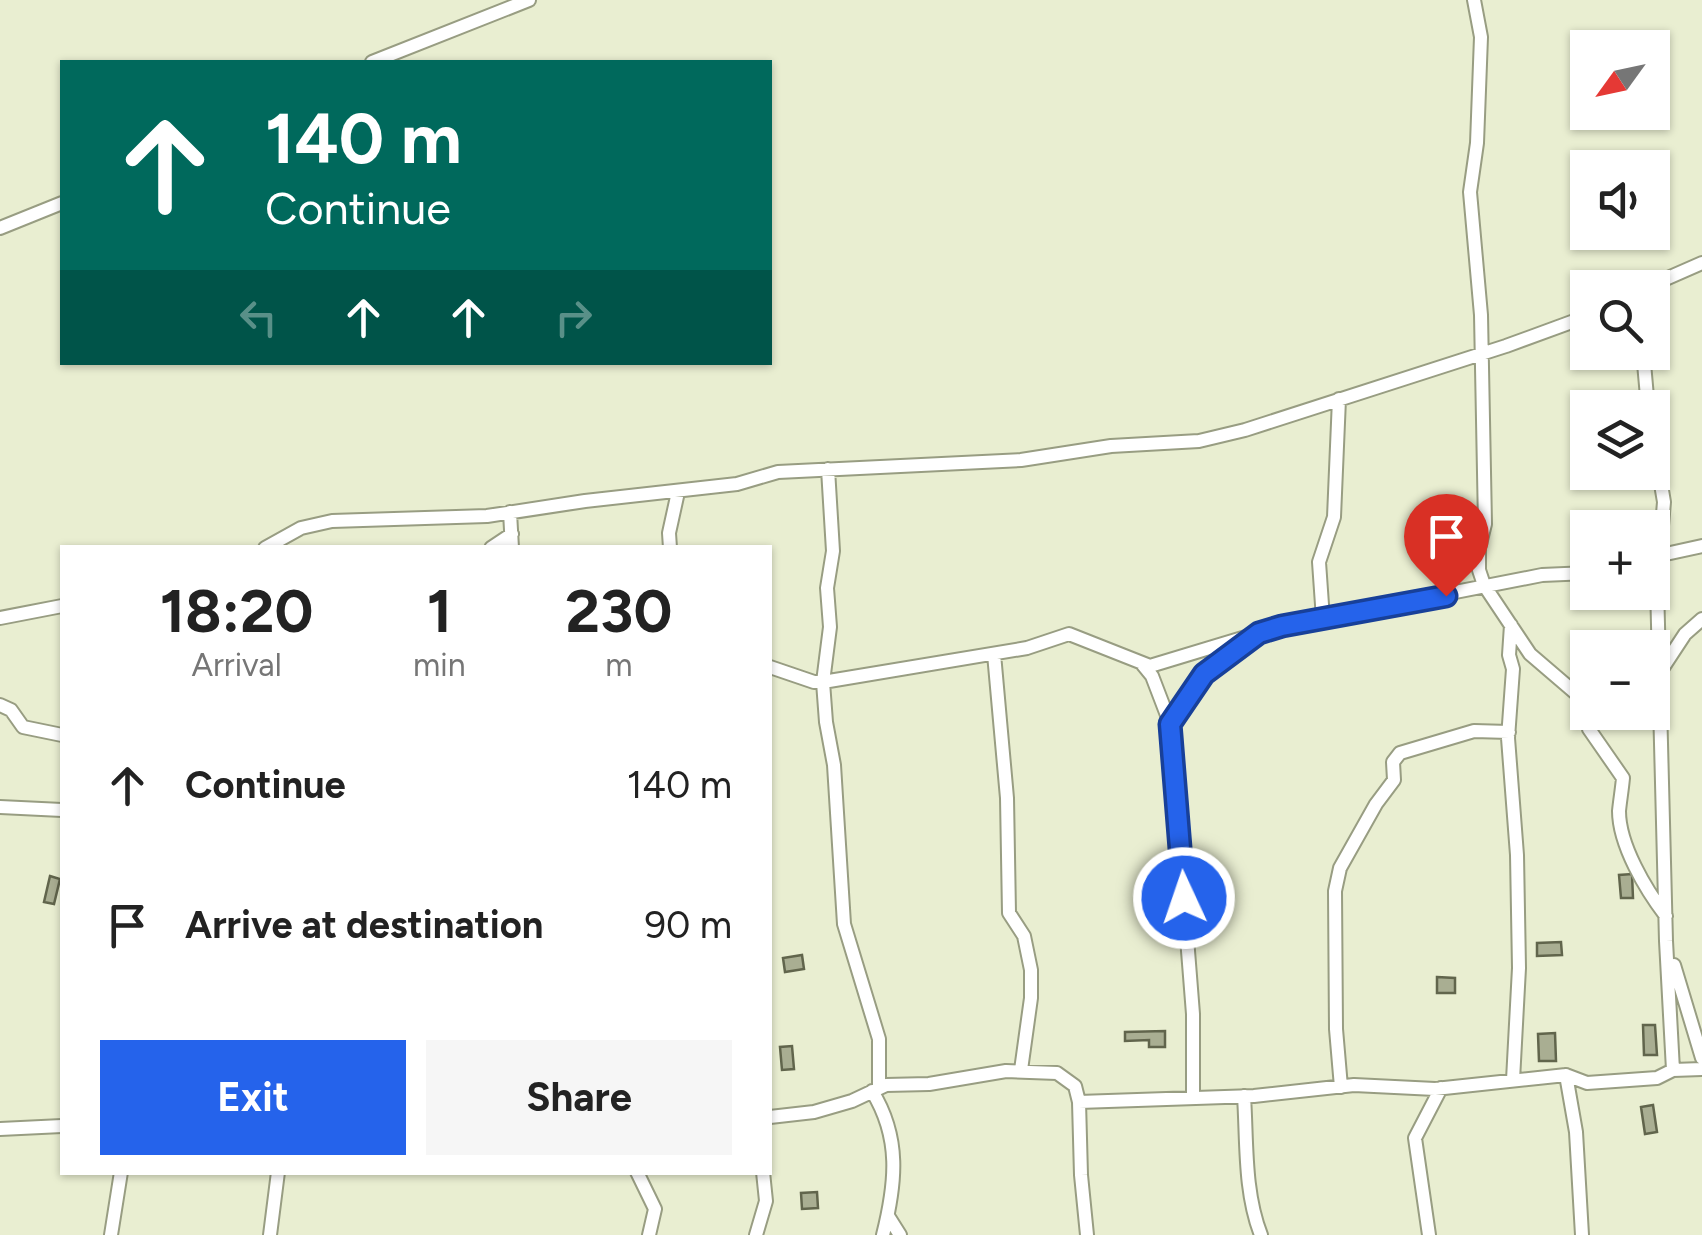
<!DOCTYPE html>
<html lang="en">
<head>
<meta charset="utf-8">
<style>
  :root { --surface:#fff; --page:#f6f6f6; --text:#222; --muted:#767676; --accent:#2563eb }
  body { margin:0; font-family:Figtree,sans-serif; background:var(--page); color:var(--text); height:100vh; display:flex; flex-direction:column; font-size:38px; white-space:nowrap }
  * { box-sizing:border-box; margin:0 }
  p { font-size:32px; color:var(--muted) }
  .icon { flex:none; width:55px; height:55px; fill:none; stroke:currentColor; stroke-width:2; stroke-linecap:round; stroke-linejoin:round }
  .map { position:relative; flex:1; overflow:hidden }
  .side { position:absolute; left:60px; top:545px; width:712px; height:630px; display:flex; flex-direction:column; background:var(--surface); border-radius:0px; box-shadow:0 2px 8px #0004 }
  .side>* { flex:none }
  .hud { position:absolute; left:60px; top:60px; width:712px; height:305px; border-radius:0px; box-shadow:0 2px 8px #0004; background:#00695c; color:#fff; overflow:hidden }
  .needle { width:65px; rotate:237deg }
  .fabs { position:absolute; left:1570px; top:30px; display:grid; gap:20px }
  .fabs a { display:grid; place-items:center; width:100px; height:100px; border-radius:0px; background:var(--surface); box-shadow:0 2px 8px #0004; font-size:50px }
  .pin { position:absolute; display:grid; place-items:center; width:85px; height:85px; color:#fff; margin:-102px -42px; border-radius:50% 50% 50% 0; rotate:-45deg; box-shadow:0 0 10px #0007 }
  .pin .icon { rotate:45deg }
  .me { position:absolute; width:110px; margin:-55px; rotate:357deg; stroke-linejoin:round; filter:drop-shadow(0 0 8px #0008) }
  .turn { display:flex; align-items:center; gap:35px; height:210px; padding:0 40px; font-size:45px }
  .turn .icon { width:130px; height:130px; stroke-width:2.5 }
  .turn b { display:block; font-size:70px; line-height:85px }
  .lanes { display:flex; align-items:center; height:95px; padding:0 40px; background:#0003; justify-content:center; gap:50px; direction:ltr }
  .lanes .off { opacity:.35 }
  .eta { display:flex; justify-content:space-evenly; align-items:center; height:170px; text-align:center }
  .eta b { font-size:60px; font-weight:700; line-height:70px }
  .button { display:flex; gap:20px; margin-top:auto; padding:20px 40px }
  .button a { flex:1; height:115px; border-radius:0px; background:var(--accent); color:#fff; font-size:40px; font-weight:700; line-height:115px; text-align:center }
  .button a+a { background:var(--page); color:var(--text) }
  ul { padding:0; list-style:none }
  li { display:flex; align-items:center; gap:30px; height:140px; padding:0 40px }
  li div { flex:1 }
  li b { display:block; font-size:38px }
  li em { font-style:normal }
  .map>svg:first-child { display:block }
  .building { fill:#a9ae92; stroke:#61654c; stroke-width:2.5 }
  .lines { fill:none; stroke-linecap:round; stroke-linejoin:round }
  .street-casing { stroke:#989d82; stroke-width:16 }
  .street { stroke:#fff; stroke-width:12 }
  .route-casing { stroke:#184099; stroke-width:25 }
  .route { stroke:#2563eb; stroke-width:18 }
</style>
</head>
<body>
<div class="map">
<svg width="1702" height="1235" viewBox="0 0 1702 1235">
  <rect width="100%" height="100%" fill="#e9eed1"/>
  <!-- building -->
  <path class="building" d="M1632,874L1633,898H1621L1619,875Z
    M50,876L60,879L54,904L44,902Z
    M1561,942L1562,955L1537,956V943Z
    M802,955L804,969L785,972L783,958Z
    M1437,977L1455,978V993H1437Z
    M1643,1025H1655L1657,1055H1644Z
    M1165,1031V1047H1149V1040L1125,1041V1032Z
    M1555,1033L1556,1061H1539L1538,1034Z
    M792,1046L794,1069L782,1070L780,1047Z
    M1653,1105L1657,1132L1645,1134L1641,1107Z
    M817,1192L818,1208L802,1209L801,1193Z"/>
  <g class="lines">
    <defs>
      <path id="street" d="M1474,0L1481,37L1477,143L1470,192L1481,315L1485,524L1479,548V570L1484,585L1530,654L1586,702L1589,729L1623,778C1622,789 1620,801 1619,811C1619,845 1646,890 1666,916
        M372,62L529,0
        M0,228L62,203
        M1645,288L1702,263
        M1643,352L1648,408
        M1652,431L1664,502L1657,585L1666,941L1673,1070
        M828,469L833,551L827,588L830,627L823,682L826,722L834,765L844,924L879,1039V1088
        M510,512L512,548
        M265,548L301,528L332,521L487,516L585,501L737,484L778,472L1021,460L1111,446L1199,441L1245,430L1506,346L1588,316
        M491,548L512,534
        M670,548L669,533L678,492
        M1652,557L1702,546
        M0,618L62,606
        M1323,619L1319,562L1334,517L1339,399
        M1511,625L1509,655L1513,669L1508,738L1517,855L1519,968L1513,1080
        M994,654L1007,798L1009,913L1024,936L1031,970V998L1021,1070
        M1143,665L1152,676L1170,723
        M770,667L814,682H823L1027,648L1069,634L1150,666L1282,626L1542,575L1588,573
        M1660,672L1685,634L1702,619
        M0,705L11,710L23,727L62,735
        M0,807L62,810
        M1674,965L1702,1058
        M1566,1075L1576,1132L1582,1235
        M1341,1087L1336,1029L1335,891L1340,868L1376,804L1394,780L1393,762L1400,753L1474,731L1509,732
        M872,1091C901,1138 896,1183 883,1235
        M1193,1096V1014L1170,723L1203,674L1249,641
        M1244,1096C1247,1142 1244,1192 1261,1235
        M1079,1102L1081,1175L1087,1235
        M770,1117L814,1112L852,1101L886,1085L929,1084L1006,1071L1057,1073L1075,1086L1079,1102L1254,1096L1354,1085L1435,1089L1566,1075L1587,1083L1657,1078L1673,1070L1702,1069
        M0,1129L62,1126
        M637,1172L655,1209L649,1235
        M888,1216L900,1235
        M111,1235L121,1172
        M270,1235L278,1172
        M756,1235L766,1201L763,1172
        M1429,1235L1415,1138L1441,1088"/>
    </defs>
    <!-- street casing -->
    <use href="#street" class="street-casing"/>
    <!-- street -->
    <use href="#street" class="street"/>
  </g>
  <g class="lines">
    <defs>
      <path id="route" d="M1184,898L1170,724L1204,674L1259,633L1282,626L1446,596"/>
    </defs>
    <!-- route casing -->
    <use href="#route" class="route-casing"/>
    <!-- route -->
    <use href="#route" class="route"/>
  </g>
</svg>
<div class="fabs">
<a><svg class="needle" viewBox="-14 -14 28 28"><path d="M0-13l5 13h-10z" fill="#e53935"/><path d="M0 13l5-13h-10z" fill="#767676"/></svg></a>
<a><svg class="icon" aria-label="sound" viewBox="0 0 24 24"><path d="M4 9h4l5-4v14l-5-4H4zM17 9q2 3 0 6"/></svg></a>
<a><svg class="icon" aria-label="search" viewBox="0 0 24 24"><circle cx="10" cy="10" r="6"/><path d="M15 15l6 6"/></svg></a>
<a><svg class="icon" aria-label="layers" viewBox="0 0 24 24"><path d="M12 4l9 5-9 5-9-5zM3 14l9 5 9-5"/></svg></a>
<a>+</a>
<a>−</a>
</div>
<div class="pin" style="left:1446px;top:596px;background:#d93025"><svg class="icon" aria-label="arrive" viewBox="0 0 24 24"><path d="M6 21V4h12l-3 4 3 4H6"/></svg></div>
<svg class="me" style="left:1184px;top:898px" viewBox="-20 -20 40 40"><circle r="17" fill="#2563eb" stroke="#fff" stroke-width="3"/><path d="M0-11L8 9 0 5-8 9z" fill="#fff"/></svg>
<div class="hud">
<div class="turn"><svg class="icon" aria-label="ahead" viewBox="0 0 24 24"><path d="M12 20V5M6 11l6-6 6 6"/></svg><div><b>140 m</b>Continue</div></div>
<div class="lanes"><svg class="icon off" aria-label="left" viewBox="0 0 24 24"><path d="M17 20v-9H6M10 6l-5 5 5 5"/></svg><svg class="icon" aria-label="ahead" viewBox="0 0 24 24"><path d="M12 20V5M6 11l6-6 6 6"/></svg><svg class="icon" aria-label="ahead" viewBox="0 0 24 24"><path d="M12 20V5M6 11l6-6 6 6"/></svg><svg class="icon off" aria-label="right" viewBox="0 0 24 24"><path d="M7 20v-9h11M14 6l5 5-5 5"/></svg></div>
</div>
<section class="side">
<div class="eta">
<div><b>18:20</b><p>Arrival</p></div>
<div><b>1</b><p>min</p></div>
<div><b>230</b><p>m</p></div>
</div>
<ul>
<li><svg class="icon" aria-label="ahead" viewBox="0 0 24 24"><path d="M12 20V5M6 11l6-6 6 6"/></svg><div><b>Continue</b></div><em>140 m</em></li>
<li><svg class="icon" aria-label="arrive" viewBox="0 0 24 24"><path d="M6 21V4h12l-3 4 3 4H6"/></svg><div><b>Arrive at destination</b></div><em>90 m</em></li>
</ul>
<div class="button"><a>Exit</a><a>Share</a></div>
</section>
</div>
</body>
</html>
